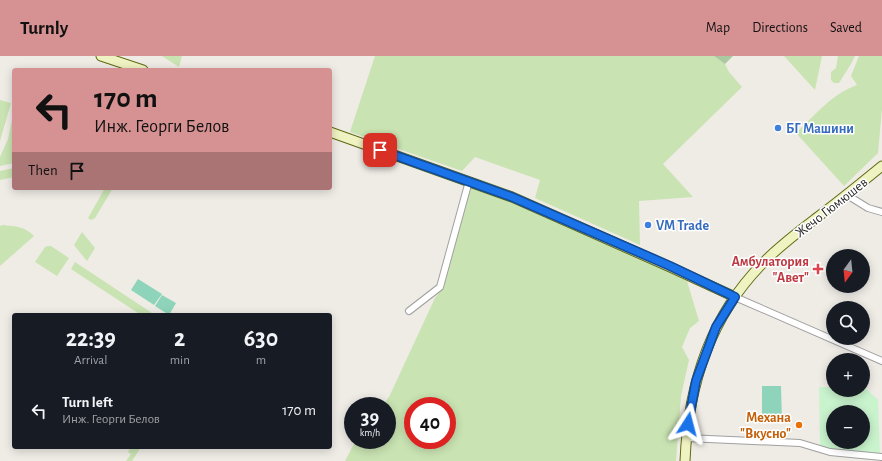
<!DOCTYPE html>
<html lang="en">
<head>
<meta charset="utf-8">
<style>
  :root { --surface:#171b24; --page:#20242c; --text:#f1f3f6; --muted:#9ea1a6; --accent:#d69192 }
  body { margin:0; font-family:"Alegreya Sans",sans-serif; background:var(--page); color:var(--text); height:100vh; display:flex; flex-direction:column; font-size:15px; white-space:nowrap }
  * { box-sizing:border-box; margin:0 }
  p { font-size:13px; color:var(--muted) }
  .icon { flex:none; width:22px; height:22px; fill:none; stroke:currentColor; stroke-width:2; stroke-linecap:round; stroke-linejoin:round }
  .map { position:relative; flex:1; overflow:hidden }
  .sheet { position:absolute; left:12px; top:257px; width:320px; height:136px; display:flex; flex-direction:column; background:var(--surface); border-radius:4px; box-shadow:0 2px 10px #0003 }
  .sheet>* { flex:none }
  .guide { position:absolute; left:12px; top:12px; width:320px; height:122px; border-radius:4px; box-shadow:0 2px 10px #0003; background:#d69192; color:#111; overflow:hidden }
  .needle { width:26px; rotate:195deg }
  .fabs { position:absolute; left:826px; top:193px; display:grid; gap:8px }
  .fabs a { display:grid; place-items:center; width:44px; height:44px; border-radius:50%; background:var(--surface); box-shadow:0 2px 10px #0003; font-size:20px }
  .speed { position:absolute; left:344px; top:341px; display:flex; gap:8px; font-size:20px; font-weight:700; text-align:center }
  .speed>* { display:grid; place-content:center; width:52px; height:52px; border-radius:50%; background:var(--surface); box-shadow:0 2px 10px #0003; line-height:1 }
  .speed small { font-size:10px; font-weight:400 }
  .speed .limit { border:6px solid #d22; background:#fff; color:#111 }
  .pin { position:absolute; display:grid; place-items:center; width:34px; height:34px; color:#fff; margin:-17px; border-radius:8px; box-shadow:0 2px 6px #0006 }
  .me { position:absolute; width:44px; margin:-22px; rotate:9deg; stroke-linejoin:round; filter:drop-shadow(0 0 3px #0008) }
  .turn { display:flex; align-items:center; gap:14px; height:84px; padding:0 16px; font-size:18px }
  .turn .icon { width:52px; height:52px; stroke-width:2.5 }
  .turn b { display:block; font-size:28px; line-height:34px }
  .then { display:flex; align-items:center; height:38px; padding:0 16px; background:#0003; gap:8px; font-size:15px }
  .eta { display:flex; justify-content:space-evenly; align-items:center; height:68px; text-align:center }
  .eta b { font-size:24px; font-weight:700; line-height:28px }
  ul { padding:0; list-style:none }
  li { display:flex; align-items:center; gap:12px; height:60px; padding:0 16px }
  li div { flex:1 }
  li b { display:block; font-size:15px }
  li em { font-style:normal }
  header { display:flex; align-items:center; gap:24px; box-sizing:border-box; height:56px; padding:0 20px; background:var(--accent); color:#111 }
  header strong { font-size:19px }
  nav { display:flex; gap:22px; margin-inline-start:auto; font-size:14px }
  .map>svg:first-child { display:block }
  .grass { fill:#c9e3b2; fill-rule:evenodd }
  .forest { fill:#abc9a0 }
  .park { fill:#c9f3cd; fill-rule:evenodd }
  .pitch { fill:#8ed4ba }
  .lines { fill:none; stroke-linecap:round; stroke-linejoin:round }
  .street-casing { stroke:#a0a0a0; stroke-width:8 }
  .secondary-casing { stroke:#5f6a12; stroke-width:11 }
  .street { stroke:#fff; stroke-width:6 }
  .secondary { stroke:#eff2c1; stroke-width:9 }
  .route-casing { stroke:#114b97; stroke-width:10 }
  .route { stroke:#1a73e8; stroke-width:7 }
  .shop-dot { fill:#3f7fe0; stroke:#fff; stroke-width:1.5 }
  .health-dot { fill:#e0444e; stroke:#fff; stroke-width:1.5 }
  .food-dot { fill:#e8710a; stroke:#fff; stroke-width:1.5 }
  .labels { text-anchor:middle; stroke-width:3; stroke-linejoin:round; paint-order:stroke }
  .shop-label { font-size:14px; font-weight:bold; fill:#366cbe; stroke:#fff; text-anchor:start }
  .street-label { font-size:14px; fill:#1f1f1f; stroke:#fff }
  .health-label { font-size:14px; font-weight:bold; fill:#be3a42; stroke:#fff; text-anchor:end }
  .food-label { font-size:14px; font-weight:bold; fill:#c56008; stroke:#fff; text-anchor:end }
</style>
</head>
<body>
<header>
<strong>Turnly</strong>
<nav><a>Map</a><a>Directions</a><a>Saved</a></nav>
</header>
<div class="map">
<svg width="882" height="405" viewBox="0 0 882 405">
  <rect width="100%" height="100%" fill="#efece6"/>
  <!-- grass -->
  <path class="grass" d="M162,0H182L179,11Z
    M375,0H714L725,8L729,16L742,31L663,108L693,141L639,145L640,189L535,142L540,124L475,101L462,115L350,76Z
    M784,0H822L815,34Z
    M838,0H855L851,8L839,27H834L831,24V16L836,12Z
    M859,0H882V53L878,97L844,130L796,77C814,60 833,37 857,29L851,20Z
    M0,44L11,47L0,85Z
    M14,55V107L0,110V101L8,83Z
    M14,112V121L0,124V115Z
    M471,130L507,142L646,205L687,225L699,265L690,272L682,291L689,304L681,340L676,405H345L356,384H387V350H382L389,341L435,242L444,230ZM413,350H447V384H413Z
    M105,132H113L95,162L91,164L88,162Z
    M3,169C15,170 26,171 34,180L0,210V170Z
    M82,176L95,192L87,205L74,189Z
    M48,190H51L69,202L57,220L35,206L45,191Z
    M75,206L155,259H141L71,213Z
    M131,391H141L132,405H126L131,398L128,396Z"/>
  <!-- forest -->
  <path class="forest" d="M714,0H733L725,8Z"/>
  <!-- park -->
  <path class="park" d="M863,330L878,344L880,400L820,393L819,331H833V334H863ZM833,356H863V386H833Z"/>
  <!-- pitch -->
  <path class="pitch" d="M138,223L162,238L154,249L131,234Z
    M162,239L176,247L169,259L155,250Z
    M762,330H781L782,366L762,367Z"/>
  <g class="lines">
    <defs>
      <path id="street" d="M847,139L868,152L882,156
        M735,241L882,305
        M409,255L440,231L469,125
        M686,382L800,387L830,396L882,401"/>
      <path id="secondary" d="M101,0L143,14
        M330,76L512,141L670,211L735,241
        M685,405C688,331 709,262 762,208C778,191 797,177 815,163C838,146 860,128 882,110"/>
    </defs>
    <!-- street casing -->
    <use href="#street" class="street-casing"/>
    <!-- secondary casing -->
    <use href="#secondary" class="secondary-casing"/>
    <!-- street -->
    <use href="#street" class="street"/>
    <!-- secondary -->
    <use href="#secondary" class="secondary"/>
  </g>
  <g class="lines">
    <defs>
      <path id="route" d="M380,94L512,141L670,210L735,241L716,271L696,325L688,368"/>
    </defs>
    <!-- route casing -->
    <use href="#route" class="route-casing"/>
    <!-- route -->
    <use href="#route" class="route"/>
  </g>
  <!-- markers -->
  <g class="shop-dot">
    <circle cx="778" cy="72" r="4"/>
    <circle cx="648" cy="169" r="4"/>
  </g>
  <path class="health-dot" d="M816 207h4v4h4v4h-4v4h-4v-4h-4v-4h4z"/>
  <circle class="food-dot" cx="799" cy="369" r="4"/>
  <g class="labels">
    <!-- shop labels -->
    <g class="shop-label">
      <text x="786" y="77">БГ Машини</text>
      <text x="656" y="174">VM Trade</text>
    </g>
    <!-- street labels -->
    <g class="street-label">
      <text transform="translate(831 151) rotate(-38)" y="5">Жечо Гюмюшев</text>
    </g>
    <!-- health labels -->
    <g class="health-label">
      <text x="809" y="210">Амбулатория<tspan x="809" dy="16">"Авет"</tspan></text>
    </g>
    <!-- food labels -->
    <g class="food-label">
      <text x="791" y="366">Механа<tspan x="791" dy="16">"Вкусно"</tspan></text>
    </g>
  </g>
</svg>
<div class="fabs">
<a><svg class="needle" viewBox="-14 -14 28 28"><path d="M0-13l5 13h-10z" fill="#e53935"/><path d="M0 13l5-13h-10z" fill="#9ea1a6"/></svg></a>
<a><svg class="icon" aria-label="search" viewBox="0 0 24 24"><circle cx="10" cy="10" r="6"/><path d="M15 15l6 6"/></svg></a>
<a>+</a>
<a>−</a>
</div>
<div class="speed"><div>39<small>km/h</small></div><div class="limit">40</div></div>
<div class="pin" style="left:380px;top:94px;background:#d93025"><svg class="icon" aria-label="arrive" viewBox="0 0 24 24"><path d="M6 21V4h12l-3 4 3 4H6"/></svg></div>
<svg class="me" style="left:688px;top:368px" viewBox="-20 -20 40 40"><path d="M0-17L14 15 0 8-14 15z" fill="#1a73e8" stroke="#fff" stroke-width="4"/></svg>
<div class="guide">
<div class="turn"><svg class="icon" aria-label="left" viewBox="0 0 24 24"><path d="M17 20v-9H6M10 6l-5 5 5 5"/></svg><div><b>170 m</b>Инж. Георги Белов</div></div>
<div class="then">Then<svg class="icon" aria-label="arrive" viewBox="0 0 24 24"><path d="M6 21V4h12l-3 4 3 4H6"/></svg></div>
</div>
<section class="sheet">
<div class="eta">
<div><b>22:39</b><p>Arrival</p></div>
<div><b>2</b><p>min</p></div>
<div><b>630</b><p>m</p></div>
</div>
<ul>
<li><svg class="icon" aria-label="left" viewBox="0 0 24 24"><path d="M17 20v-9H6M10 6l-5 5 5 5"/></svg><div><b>Turn left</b><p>Инж. Георги Белов</p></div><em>170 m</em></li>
</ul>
</section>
</div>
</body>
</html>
